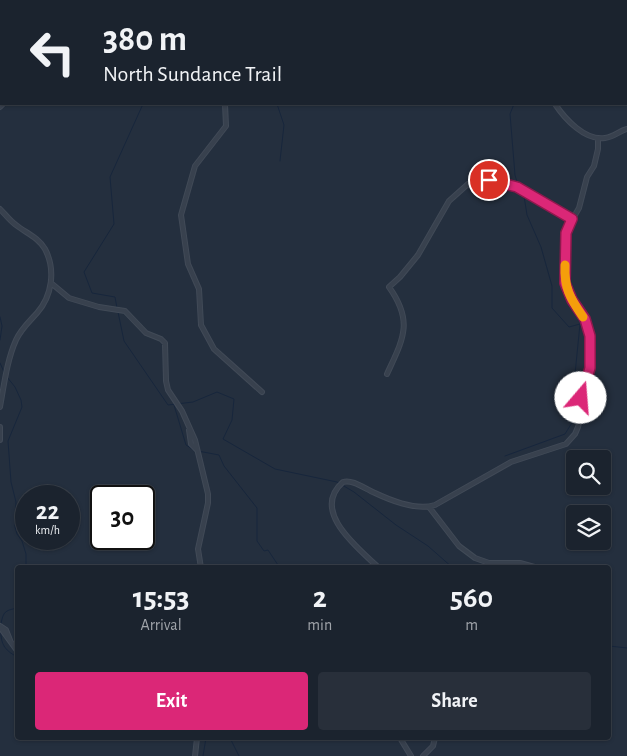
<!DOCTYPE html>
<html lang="en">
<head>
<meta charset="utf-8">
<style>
  :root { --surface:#1b232e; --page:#282f3a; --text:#f1f3f6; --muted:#a0a4aa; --line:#39404a; --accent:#db2777 }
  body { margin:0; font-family:"Alegreya Sans",sans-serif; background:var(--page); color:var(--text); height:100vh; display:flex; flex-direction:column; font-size:19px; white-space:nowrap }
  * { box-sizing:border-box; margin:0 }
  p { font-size:16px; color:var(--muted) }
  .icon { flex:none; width:28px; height:28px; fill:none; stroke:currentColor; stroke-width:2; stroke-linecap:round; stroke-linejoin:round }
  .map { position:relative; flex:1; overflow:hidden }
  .sheet { position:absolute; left:15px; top:565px; width:596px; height:175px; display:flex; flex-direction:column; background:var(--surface); border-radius:5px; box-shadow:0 1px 4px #0004,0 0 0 1px var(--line) }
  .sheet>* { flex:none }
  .banner { position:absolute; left:0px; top:0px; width:628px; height:105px; box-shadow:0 1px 4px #0004,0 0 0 1px var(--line); background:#1b232e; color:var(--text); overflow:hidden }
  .fabs { position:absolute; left:566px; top:450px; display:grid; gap:10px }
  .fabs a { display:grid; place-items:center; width:45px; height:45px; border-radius:5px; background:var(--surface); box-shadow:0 1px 4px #0004,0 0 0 1px var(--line); font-size:25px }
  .speed { position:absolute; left:15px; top:485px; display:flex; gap:10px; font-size:25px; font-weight:700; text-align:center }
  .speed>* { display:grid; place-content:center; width:65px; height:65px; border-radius:50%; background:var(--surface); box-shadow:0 1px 4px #0004,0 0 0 1px var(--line); line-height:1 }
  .speed small { font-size:12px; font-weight:400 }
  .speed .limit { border:2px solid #111; border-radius:8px; background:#fff; color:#111 }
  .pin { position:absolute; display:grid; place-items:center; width:42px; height:42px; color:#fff; margin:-21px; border:2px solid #fff; border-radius:50%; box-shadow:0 1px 5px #0007 }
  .me { position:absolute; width:55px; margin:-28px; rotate:18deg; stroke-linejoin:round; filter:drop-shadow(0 0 4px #0008) }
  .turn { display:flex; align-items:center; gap:18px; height:105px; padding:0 20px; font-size:22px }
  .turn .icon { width:65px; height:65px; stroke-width:2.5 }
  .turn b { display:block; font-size:35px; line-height:42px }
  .eta { display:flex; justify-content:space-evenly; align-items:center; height:85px; text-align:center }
  .eta b { font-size:30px; font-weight:700; line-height:35px }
  .button { display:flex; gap:10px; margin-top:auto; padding:10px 20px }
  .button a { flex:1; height:58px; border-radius:5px; background:var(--accent); color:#fff; font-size:20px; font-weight:700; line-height:58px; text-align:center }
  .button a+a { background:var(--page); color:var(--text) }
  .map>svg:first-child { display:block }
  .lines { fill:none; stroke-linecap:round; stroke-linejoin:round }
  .stream { stroke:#17263c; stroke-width:1 }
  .street-casing { stroke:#414a57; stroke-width:6 }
  .secondary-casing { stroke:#414a57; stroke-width:8 }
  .street { stroke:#38414e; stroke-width:4 }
  .secondary { stroke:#465061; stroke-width:5.5 }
  .route-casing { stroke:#8e194d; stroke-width:12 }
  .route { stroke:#db2777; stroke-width:9 }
  .slow { stroke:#f59e0b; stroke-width:9 }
</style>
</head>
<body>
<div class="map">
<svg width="627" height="756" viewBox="0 0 627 756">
  <rect width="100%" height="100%" fill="#242f3e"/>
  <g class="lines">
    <!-- stream -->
    <path class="stream" d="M241,0L242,1
      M354,0L355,1
      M191,1L192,0
      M277,104L284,125L280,161
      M514,104L510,114L515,175L517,182
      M117,308L115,297L92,293L84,272L114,224L110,177L143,104
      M118,312L124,341L168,405L193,402L217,392L234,399L232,420L223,439L275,469L337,482L354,492L396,525L428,546L453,568
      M0,317L2,326L0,340
      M0,363L5,374
      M7,377L15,387L21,400L22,407L8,441L11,482L16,502L15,527L17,534L22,541L26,554V568
      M174,405L186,445L194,450
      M198,451L219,455L224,466L257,508V541L264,551L268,550L280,568
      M505,456L565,434L573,421V394L580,324L569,327L552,308V286L541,247L527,215L524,196
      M1,624C3,611 6,610 18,608
      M1,631C0,644 6,652 18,657
      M609,646L627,648
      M230,738L239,756
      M203,756L206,738"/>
    <defs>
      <path id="street" d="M215,0V1
        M81,1V0
        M529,1L530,0
        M225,104L226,126L195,166L181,215L188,264L199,289L201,325L214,349L262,392
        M555,104C565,119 585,141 605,138C614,137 619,131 627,129
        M0,107L3,104
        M0,209C5,214 10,221 16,225C26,233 38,237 45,249C56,270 52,296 37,313C29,322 21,329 16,340C7,360 4,385 0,407
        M51,283L69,298L99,307L125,311L146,333L161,339L165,343L166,381L168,390L182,411L195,440L208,494V503L198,549L201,568
        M387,374C403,339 414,322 389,287L400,277L418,255L449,201L468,184L489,180L517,187L571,219
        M0,427V440
        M189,430L191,444L197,450
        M429,507L459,546L475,558L489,563H520L538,568
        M379,568C358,548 310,511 343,482C353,479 365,489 375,493C392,501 417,511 435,505L511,462L566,444L575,434L578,427L580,419L581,398L590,368V336L585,319L571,300L565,283L566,241L568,227L579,208L587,177L594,166L598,149V138
        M0,626L6,630L10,640
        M0,627L18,652
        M400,738L411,756
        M195,756L197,738
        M423,756L433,746L435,738"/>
      <path id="secondary" d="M270,0L275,1
        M626,39H627"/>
    </defs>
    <!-- street casing -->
    <use href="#street" class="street-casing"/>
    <!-- secondary casing -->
    <use href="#secondary" class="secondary-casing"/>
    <!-- street -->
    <use href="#street" class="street"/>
    <!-- secondary -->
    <use href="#secondary" class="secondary"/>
  </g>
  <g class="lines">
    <defs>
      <path id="route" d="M489,180L517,187L572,219L566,233L565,283L572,300L585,319L590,336V368L581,398"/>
    </defs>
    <!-- route casing -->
    <use href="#route" class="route-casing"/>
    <!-- route -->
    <use href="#route" class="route"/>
    <!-- slow -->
    <path class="slow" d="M565,265C564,288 570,298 583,317"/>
  </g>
</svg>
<div class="fabs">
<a><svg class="icon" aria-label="search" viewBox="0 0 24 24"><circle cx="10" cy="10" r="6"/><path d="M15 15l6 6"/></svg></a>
<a><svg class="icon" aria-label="layers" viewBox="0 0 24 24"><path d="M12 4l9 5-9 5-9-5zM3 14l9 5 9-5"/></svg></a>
</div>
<div class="speed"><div>22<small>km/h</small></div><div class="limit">30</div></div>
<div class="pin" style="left:489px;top:180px;background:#d93025"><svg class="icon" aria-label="arrive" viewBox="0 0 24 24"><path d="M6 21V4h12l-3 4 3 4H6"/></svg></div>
<svg class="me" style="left:581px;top:398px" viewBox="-20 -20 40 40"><circle r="19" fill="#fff"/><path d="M0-13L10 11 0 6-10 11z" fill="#db2777"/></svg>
<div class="banner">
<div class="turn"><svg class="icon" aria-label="left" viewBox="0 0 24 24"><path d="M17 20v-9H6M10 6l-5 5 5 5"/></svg><div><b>380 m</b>North Sundance Trail</div></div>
</div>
<section class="sheet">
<div class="eta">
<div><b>15:53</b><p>Arrival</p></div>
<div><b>2</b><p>min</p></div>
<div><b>560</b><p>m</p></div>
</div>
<div class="button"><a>Exit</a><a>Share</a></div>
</section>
</div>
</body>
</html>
